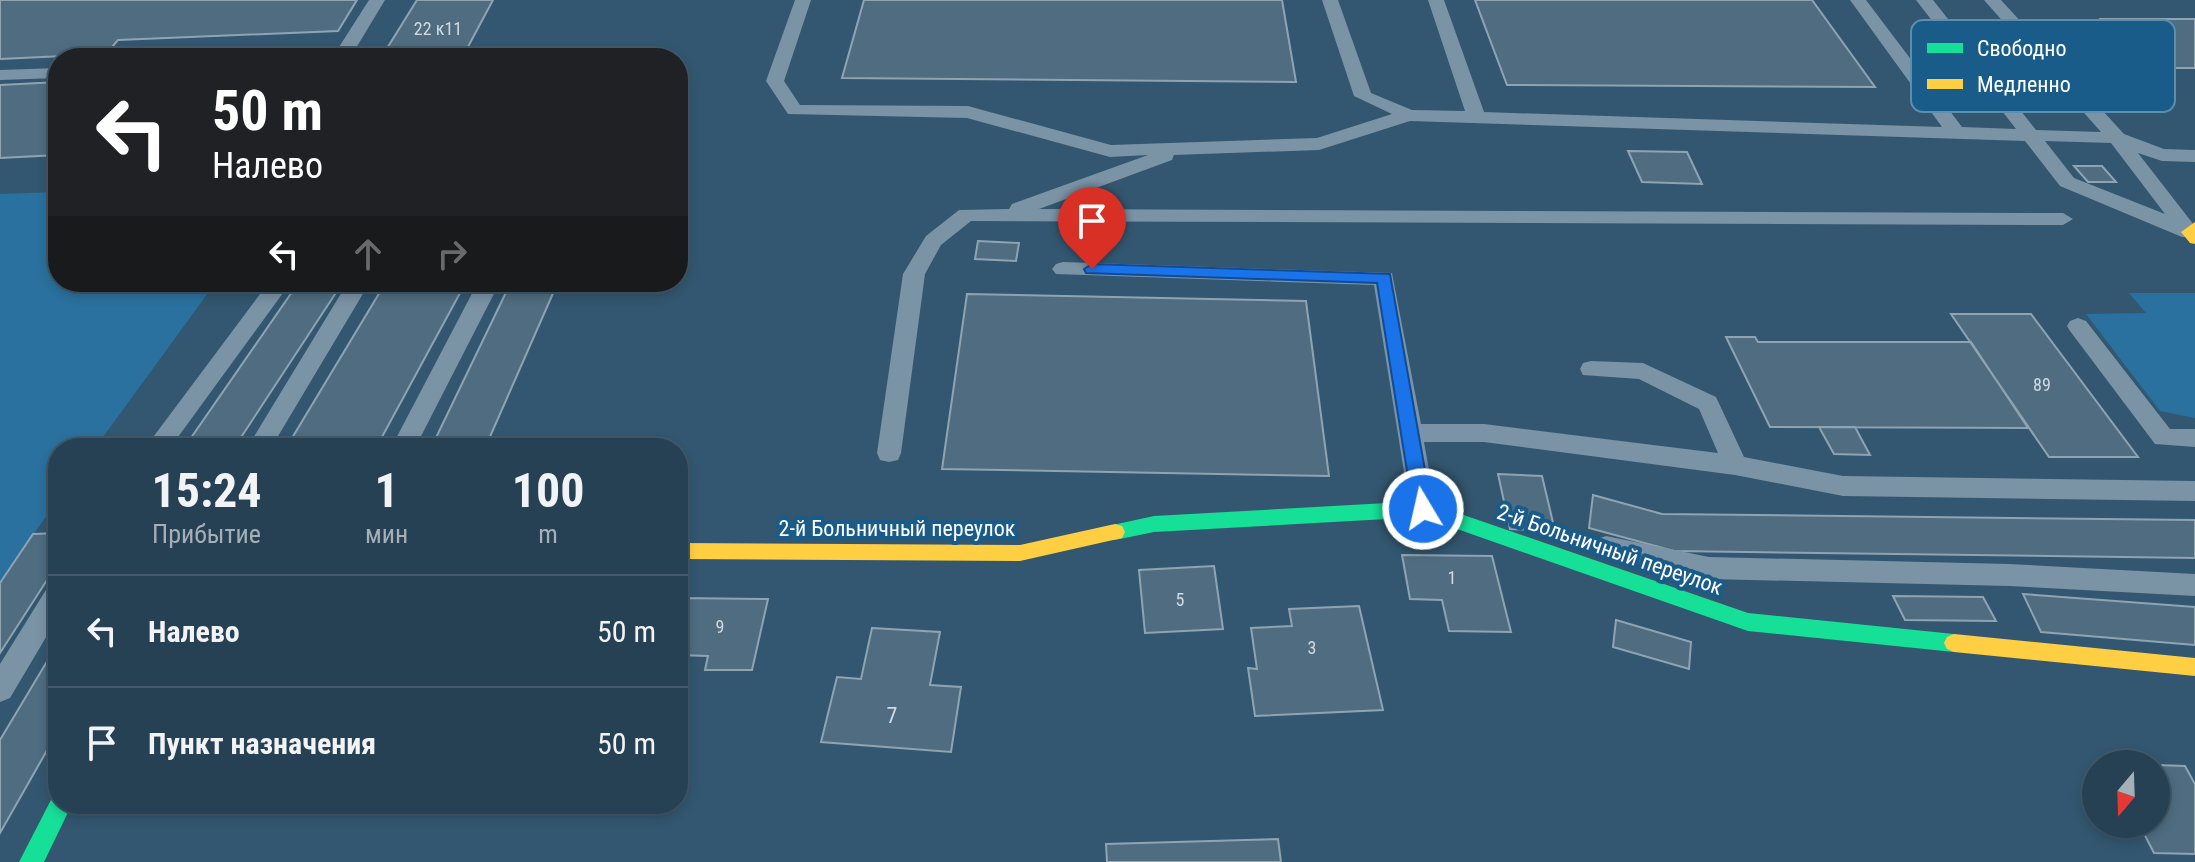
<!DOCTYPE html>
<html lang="ru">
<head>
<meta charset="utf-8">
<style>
  :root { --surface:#264154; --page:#324c5e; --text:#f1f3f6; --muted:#a4afb8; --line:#425a6b }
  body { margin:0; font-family:"Roboto Condensed",sans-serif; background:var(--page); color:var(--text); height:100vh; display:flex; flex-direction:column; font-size:30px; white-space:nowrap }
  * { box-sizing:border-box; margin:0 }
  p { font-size:26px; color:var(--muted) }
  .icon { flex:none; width:44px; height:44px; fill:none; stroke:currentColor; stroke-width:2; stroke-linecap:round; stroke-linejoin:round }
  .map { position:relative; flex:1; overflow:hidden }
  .details { position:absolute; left:48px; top:438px; width:640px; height:376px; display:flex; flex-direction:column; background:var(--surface); border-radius:32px; box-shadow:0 4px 12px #0003,0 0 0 2px var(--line) }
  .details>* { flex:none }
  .hud { position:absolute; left:48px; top:48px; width:640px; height:244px; border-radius:32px; box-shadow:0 4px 12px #0003,0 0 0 2px var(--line); background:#202124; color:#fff; overflow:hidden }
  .needle { width:52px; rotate:199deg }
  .fabs { position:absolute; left:2082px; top:750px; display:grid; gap:16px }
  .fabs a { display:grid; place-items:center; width:88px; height:88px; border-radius:50%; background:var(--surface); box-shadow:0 4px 12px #0003,0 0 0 2px var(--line); font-size:40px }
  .pin { position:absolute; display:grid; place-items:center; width:68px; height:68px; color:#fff; margin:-82px -34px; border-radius:50% 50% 50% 0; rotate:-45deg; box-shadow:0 0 8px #0007 }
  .pin .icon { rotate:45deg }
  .me { position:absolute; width:88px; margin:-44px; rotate:351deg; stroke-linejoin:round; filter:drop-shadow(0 0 6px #0008) }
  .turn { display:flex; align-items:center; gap:28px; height:168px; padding:0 32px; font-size:36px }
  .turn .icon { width:104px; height:104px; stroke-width:2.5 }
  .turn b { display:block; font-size:56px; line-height:68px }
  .lanes { display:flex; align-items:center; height:76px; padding:0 32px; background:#0003; justify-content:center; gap:40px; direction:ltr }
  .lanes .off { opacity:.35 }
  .eta { display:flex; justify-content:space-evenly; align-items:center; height:136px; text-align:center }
  .eta b { font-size:48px; font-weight:700; line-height:56px }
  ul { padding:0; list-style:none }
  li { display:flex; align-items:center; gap:24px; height:112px; padding:0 32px; border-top:2px solid var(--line) }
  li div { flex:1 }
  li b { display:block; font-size:30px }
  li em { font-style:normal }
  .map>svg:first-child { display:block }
  .green { fill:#2a719f }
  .building { fill:#4f6c80; stroke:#8ea4b3; stroke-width:2 }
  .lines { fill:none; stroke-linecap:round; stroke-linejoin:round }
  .lane { fill:#7a93a5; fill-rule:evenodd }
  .fast { fill:#16e098; fill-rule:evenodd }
  .slow { fill:#ffcf43; fill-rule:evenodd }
  .route { fill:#1a73e8; stroke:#114b97; stroke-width:2 }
  .labels { text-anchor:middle; stroke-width:8; stroke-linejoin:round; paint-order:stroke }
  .number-label { font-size:18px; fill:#d3dadf }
  .street-label { font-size:22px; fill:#fff; stroke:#195c8a }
  .near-number-label { font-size:22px; fill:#d3dadf }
  .key { fill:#195c8a; stroke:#5e8dad; stroke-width:2 }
  .key-label { font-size:22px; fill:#fff }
</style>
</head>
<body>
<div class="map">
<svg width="2195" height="862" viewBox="0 0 2195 862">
  <rect width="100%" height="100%" fill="#335770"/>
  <!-- green -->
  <path class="green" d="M58,192V282H216L95,448H58V499L0,583V194Z
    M2129,293H2195V418L2160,411L2086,314L2146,313Z"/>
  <!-- building -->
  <path class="building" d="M0,0H357L338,31L118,40L106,54L0,59Z
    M417,0H493L462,58H381Z
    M864,0H1282L1296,82L842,78Z
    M1475,0H1812L1875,87L1507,85Z
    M2101,19H2195V68H2150Z
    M58,82V155L0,158V85Z
    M1628,151L1687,152L1702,184L1642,182Z
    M2074,166H2102L2116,182H2088Z
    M978,241L1019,243L1016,261L975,259Z
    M299,282H343L234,448H184Z
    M386,282H466L376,448H286Z
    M511,282H558L485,448H431Z
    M967,294L1306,301L1329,476L942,469Z
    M1951,314H2031L2138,457H2049Z
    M1726,337H1755L1758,342H1971L2028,428L1770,427Z
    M1819,427H1855L1870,455L1834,454Z
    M1498,474L1542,476L1555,531L1510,529Z
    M1593,495L1662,514L2195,520V558L1674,551L1589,528Z
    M58,533V563L0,653V583L33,534Z
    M1402,555L1492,556L1511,632L1449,631L1442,600L1410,599Z
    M1214,566L1223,629L1145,633L1139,570Z
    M2023,594L2195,607V645L2041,632Z
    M1893,596L1983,597L1996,621L1905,620Z
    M678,598L768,599L752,670H705L708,656L678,655Z
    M1359,606L1383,710L1255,716L1248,668L1257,669L1251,628L1292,626L1289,609Z
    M1616,620L1691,642L1689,669L1613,647Z
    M872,628L940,632L930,685L961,687L951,752L821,742L837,677L861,679Z
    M58,643V731L0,833V740Z
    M2156,765L2185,766L2195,784V854L2154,853L2139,824H2156Z
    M1278,839L1281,862H1107L1106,844Z"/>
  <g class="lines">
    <!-- lane -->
    <path class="lane" d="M369,0H385L350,58H332Z
      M795,0H811L784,81L800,105L968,106L1111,145L1317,138L1392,114L1354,96L1322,0H1338L1371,93L1412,110L1465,111L1428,0H1444L1484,112L1942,127L1850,0H1866L1962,127L2016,129L1916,0H1933L2036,130L2101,132L1984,0H2001L2124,134L2164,149L2195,150V162L2162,161L2138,153L2194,225L2195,237H2182L2060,186L2025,141L1410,121L1319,150L1174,155L1172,160L1039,209L2063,213L2073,219L2063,225L971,221L941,245L925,274L901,453L898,460L889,462L880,460L877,453L903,274L926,236L959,210L1009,209L1012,204L1148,155L1110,157L967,118L788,114L766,81ZM2045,141L2111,143L2165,214L2074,178Z
      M58,68V78L0,80V70Z
      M1063,262L1392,273L1421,424H1484L1718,453L1699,409L1639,379L1583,375L1580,369L1583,363L1591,361L1643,363L1716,397L1744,457L1843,476L2195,481V501L1843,496L1735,475L1484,442H1424L1436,509L1432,516L1423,519L1414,516L1410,509L1374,285L1056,274L1052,269L1056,264Z
      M269,282H291L170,448H145Z
      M348,282H370L271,448H247Z
      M478,282H500L415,448H391Z
      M2078,318L2086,321L2170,429H2195V447L2155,444L2070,331L2067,326L2070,321Z
      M1606,536L1709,557L2009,564L2195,574V596L2009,586L1709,579L1597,555L1593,547L1597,539Z
      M58,582V617L10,698L0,702V664L49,585Z"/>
    <!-- fast -->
    <path class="fast" d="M1423,501L1748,613L1954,634L1961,637L1964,643L1961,649L1954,652L1748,631L1423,517L1154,532L1115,540L1108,538L1105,532L1108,526L1154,516Z
      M58,794V804H72L44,862H19L53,796Z"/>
    <!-- slow -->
    <path class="slow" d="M2195,222V244L2190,243L2181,232Z
      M1115,524L1122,526L1125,532L1122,538L1020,561L678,559V543L1020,545Z
      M1954,634L2195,658V676L1954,652L1947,649L1944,643L1947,637Z"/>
  </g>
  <!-- route -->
  <path class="route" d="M1092,264L1390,274L1432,509L1429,515H1416L1413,509L1377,283L1086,273L1084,269Z"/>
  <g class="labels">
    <!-- number labels -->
    <g class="number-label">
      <text x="438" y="35">22 к11</text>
      <text x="2042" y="391">89</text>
      <text x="1452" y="584">1</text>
      <text x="1180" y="606">5</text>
      <text x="720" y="633">9</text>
      <text x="1312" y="654">3</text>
    </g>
    <!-- street labels -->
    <g class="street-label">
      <text x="897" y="536">2-й Больничный переулок</text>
      <text transform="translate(1610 549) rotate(19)" y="8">2-й Больничный переулок</text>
    </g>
    <!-- near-number labels -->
    <g class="near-number-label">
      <text x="892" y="723">7</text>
    </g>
  </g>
  <!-- legend -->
  <rect x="1911" y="20" width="264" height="92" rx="12" class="key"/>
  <rect x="1927" y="43" width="36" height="10" fill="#16e098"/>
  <rect x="1927" y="79" width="36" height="10" fill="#ffcf43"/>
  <g class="key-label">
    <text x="1977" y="56">Свободно</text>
    <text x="1977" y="92">Медленно</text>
  </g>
</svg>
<div class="fabs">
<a><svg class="needle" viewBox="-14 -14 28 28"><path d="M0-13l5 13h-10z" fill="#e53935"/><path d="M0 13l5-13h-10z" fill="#a4afb8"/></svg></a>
</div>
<div class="pin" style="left:1092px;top:269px;background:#d93025"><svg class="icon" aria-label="arrive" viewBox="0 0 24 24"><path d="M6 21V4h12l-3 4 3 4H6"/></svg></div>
<svg class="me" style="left:1423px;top:509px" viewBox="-20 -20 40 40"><circle r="17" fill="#1a73e8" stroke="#fff" stroke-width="3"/><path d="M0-11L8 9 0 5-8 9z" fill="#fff"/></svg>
<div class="hud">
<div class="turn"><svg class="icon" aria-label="left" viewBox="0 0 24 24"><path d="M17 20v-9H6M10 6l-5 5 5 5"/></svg><div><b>50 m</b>Налево</div></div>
<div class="lanes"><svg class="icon" aria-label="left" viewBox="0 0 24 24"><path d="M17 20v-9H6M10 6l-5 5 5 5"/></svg><svg class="icon off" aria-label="ahead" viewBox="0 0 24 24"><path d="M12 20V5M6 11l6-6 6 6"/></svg><svg class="icon off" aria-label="right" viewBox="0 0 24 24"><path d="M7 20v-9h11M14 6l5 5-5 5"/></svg></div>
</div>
<section class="details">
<div class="eta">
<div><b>15:24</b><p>Прибытие</p></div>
<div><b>1</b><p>мин</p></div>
<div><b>100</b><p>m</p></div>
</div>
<ul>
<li><svg class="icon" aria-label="left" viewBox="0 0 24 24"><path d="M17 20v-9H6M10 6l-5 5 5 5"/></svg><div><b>Налево</b></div><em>50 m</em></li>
<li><svg class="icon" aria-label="arrive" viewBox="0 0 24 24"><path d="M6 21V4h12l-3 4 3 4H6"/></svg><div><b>Пункт назначения</b></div><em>50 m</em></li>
</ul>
</section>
</div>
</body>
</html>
